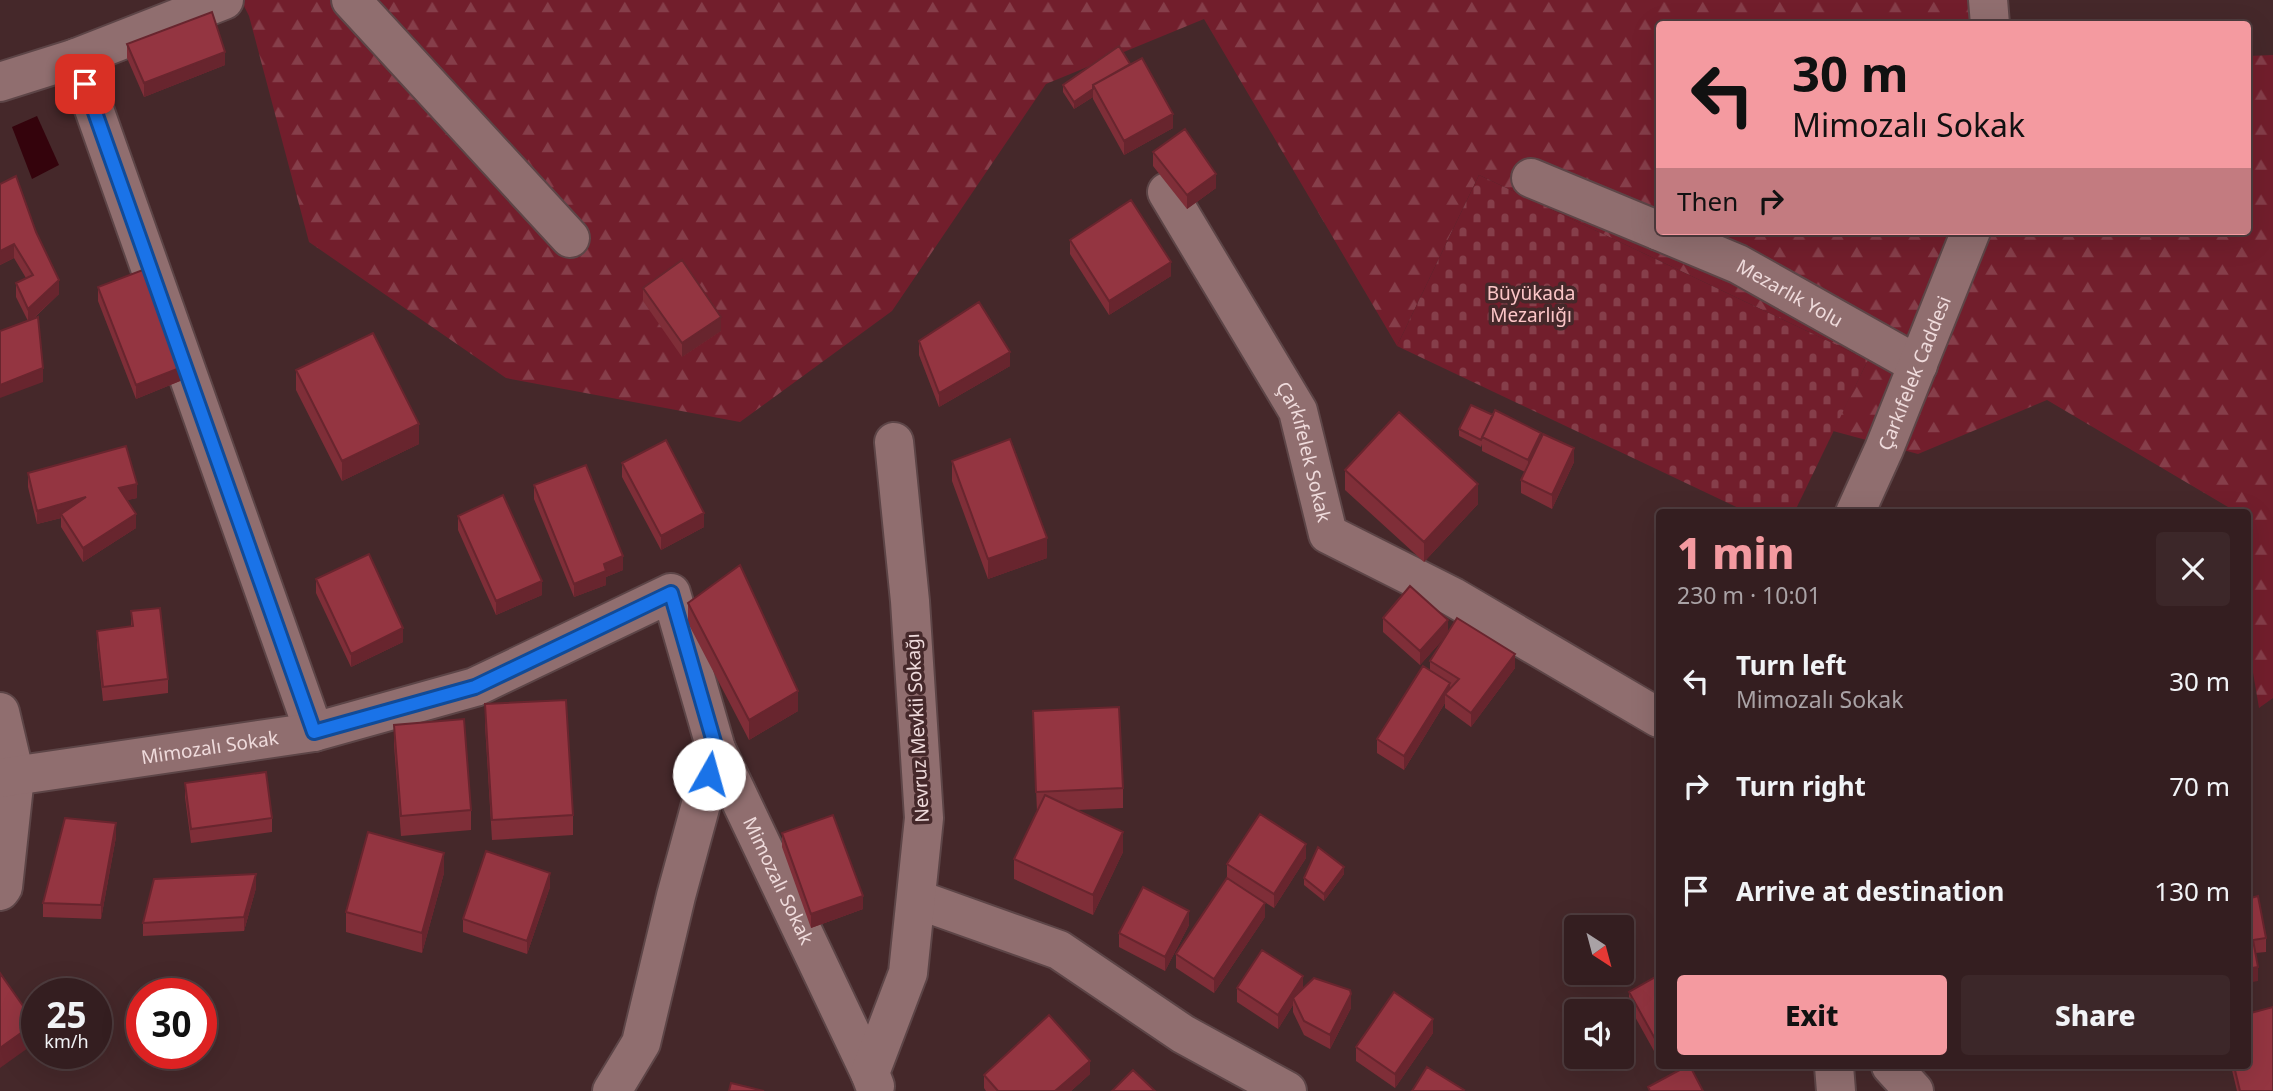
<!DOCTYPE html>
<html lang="en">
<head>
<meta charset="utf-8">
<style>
  :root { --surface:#341e20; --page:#3c2729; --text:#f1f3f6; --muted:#a9a2a5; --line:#4e3c3e; --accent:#f49aa0 }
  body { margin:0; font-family:"Noto Sans",sans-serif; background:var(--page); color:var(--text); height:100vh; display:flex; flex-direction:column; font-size:26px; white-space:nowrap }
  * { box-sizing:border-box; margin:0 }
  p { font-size:23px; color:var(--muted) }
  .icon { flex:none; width:38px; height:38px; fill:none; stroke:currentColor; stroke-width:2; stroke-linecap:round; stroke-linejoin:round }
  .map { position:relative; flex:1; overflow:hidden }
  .side { position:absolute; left:1656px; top:509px; width:595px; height:560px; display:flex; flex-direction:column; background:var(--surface); border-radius:7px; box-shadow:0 7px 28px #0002,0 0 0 2px var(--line) }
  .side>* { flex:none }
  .banner { position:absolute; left:1656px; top:21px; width:595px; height:214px; border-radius:7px; box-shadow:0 7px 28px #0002,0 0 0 2px var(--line); background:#f49aa0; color:#111; overflow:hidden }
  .needle { width:46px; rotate:144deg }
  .tools { position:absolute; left:1564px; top:915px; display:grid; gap:14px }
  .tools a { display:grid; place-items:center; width:70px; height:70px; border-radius:7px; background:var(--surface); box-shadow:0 7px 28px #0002,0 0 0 2px var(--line); font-size:35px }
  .speed { position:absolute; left:21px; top:978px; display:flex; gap:14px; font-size:35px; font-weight:700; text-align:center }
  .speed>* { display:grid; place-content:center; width:91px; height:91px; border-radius:50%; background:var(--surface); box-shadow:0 7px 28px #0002,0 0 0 2px var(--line); line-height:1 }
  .speed small { font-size:18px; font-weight:400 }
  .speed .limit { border:10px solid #d22; background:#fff; color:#111 }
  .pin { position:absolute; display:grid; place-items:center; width:60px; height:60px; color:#fff; margin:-30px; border-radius:14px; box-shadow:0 4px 10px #0006 }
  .me { position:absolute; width:77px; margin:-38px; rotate:7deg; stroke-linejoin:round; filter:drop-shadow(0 0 5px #0008) }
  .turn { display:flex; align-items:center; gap:24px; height:147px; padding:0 21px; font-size:32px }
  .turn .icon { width:91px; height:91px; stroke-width:2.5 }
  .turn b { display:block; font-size:49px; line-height:60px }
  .then { display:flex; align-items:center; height:66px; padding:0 21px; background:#0003; gap:14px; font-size:26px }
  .round { display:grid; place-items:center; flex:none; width:74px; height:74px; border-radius:7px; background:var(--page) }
  .overview { display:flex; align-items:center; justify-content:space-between; height:119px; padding:0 21px }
  h1 { font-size:42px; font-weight:800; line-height:52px; color:var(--accent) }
  .action { display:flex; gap:14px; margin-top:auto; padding:14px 21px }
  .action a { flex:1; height:80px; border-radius:7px; background:var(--accent); color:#111; font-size:28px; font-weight:800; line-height:80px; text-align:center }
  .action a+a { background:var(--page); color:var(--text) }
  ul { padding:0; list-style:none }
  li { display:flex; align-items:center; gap:21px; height:105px; padding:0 21px }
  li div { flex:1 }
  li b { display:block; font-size:26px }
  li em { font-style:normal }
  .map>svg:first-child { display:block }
  .forest { fill:url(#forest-firs) }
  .cemetery { fill:url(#cemetery-stones) }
  .water { fill:#34030c }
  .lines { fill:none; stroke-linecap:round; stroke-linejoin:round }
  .minor-casing { stroke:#5d4547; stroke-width:42 }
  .minor { stroke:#906e6f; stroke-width:38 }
  .wall { fill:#7f2e38 }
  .shaded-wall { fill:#68252e }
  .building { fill:#943541; stroke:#68252e; stroke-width:2 }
  .route-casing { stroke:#114b97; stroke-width:18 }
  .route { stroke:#1a73e8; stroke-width:12 }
  .labels { text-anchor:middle; stroke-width:7; stroke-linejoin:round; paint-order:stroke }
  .park-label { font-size:19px; fill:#fcc5c7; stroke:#45282a }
  .street-label { font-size:19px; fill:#efdbdc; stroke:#45282a }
</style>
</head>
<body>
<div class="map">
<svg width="2273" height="1091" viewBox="0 0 2273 1091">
  <defs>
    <pattern id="forest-firs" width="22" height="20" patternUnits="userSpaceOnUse" patternTransform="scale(1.75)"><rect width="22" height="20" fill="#721e2c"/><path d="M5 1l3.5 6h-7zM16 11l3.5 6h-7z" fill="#863e4a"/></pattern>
    <pattern id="cemetery-stones" width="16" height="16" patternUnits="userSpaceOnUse" patternTransform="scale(1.75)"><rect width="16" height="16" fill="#721e2c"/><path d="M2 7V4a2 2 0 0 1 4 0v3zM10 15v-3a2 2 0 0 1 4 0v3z" fill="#863e4a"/></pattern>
  </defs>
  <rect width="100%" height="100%" fill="#45282a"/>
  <!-- forest -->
  <path class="forest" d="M241,0H1985L1998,24H1659V231H2247V56L2273,55V698L2259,708L2247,637V513H2228V507L2047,400L1918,454L1833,431L1868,360L1479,175L1397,346L1204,19L1046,84L892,311L740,422L506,378L309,242L249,16Z"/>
  <!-- cemetery -->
  <path class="cemetery" d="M1479,175L1868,360L1794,513H1749L1397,346Z"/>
  <!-- water -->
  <path class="water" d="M37,116L59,165L32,179L12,127Z"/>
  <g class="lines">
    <defs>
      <g id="minor">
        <path d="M351,0L570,238"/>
        <path d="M1988,0L1990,24"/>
        <path d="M76,58L314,732"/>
        <path d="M0,82L76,58L224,0"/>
        <path d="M1531,178L1659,231"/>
        <path id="s1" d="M1167,192L1298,411L1328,534L1453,597L1659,718"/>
        <path id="s2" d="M1659,231L1738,264L1918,365"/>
        <path id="s3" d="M1855,513L1884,449L1971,231"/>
        <path d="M0,712L15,776L3,887L0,891"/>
        <path id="s4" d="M0,778L314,732L475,687L671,593L716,749L870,1073"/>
        <path d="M916,899L1059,950L1183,1034L1287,1091"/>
        <path d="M1834,1066L1836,1091"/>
        <path d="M1891,1066L1914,1091"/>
        <path d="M875,1086L870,1073L908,973L924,818L910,601L894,442"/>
        <path d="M612,1091L641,1043L676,896L716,749"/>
      </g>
    </defs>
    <!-- minor casing -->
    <use href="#minor" class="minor-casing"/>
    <!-- minor -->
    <use href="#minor" class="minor"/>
  </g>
  <!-- wall -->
  <path class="wall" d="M127,44L225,65L144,97L127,58Z
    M1119,46L1173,128L1124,155L1093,99V97L1074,109L1063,92V85Z
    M1153,152L1216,188L1187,209L1153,166Z
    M0,184L36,232L59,294L33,319L43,382L28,321L16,297V283L26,278L14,258L0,265Z
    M1070,240L1171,276L1109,315L1070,254Z
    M98,287L185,379L136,399L98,301Z
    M643,288L721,331L682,357L643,301Z
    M919,341L1010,366L939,407L919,355Z
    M296,370L419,444L342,481L296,390Z
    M1459,429L1541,438L1574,462L1552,509L1521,493V480L1525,472L1482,451V444L1481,447L1459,436Z
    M952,461L1047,558L988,579L952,481Z
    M622,463L704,527L661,550L622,477Z
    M1345,470L1478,504L1424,562L1345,490Z
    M28,473L137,498L127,500L136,528L83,562L61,527V518L37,524L28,487Z
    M534,485L623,570L606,577V585L574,597L534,499Z
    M458,516L542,595L496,615L458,530Z
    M316,579L403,642L351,667L316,593Z
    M688,603L798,711L749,740L688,623Z
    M131,611L168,679V693L103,701L97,645V631L131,626Z
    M1383,618L1448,632L1515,668L1471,727L1445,708V703L1404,770L1377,753V739L1430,670V661L1445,637L1420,665L1383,632Z
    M485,704L573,815V835L492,840L485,725Z
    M1033,711L1123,788V808L1076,810L1123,852L1093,915L1014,879V859L1037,812Z
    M394,725L471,810V830L401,836L394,745Z
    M185,783L272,818V832L191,843L185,797Z
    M782,833L863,909L811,928L782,847Z
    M116,837L101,919L43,917V903Z
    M1306,858L1274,908L1227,878V864Z
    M444,873L422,953L346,932V912Z
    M1344,874L1324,901L1304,885V878Z
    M550,887L527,954L463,932V919Z
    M256,888L244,931L143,936V923Z
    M2247,899L2266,938V952L2255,953L2258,981Z
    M1265,917L1214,993L1176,968V954Z
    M1189,925L1165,971L1119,947V933Z
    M1659,975V1060L1629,1006V992Z
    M1237,988L1303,989L1351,1008L1330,1049L1304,1035L1293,1012V1005L1278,1029L1237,1002Z
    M1433,1033L1395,1088L1356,1061V1047Z
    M2231,1066H2247L2273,1091H2237Z
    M1090,1074L1071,1091H986L984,1088V1075Z"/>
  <!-- shaded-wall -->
  <path class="shaded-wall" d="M225,52V65L144,97V83Z
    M1093,89V97L1074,109V102Z
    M1173,114V128L1124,155V141Z
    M1216,174V188L1187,209V195Z
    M14,244V258L0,265V251Z
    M1171,262V276L1109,315V301Z
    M59,280V294L28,323V309Z
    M721,317V331L682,357V343Z
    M1010,352V366L939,407V393Z
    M185,366V379L136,399V385Z
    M43,368V382L0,398V385Z
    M419,424V444L342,481V461Z
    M1541,433V447L1528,474V460Z
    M1574,448V462L1552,509V495Z
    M137,484V498L119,502V488Z
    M1478,484V504L1424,562V542Z
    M86,497L61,514V518L37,524V511Z
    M704,513V527L661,550V536Z
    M136,514V528L83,562V548Z
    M1047,538V558L988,579V559Z
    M623,556V570L606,577V585L574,597V584L604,564Z
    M542,581V595L496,615V601Z
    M1448,620V634L1420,665V651Z
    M403,628V642L351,667V654Z
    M1515,654V668L1471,727V713Z
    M1450,683V696L1445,694V703L1404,770V756Z
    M798,691V711L749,740V720Z
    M116,823V837L101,919V905Z
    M1123,832V852L1093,915V895Z
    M1306,844V858L1274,908V894Z
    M444,853V873L422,953V933Z
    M1344,867V874L1324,901V894Z
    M550,873V887L527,954V941Z
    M256,874V888L244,931V917Z
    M863,896V909L811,928V914Z
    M1265,903V917L1214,993V979Z
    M1189,911V925L1165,971V957Z
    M2258,967V981L2247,983V969Z
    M1303,976V990L1293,998V1005L1278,1029V1015Z
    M1351,994V1008L1330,1049V1035Z
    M1433,1019V1033L1395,1088V1074Z
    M35,1023V1043L0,1068V1048Z
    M1090,1061V1074L1071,1091H1055Z"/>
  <!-- building -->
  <path class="building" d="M212,12L225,52L144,83L127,44Z
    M1119,46L1130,64L1093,85V89L1074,102L1063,85Z
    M1142,58L1173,114L1124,141L1093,85Z
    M1185,129L1216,174L1187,195L1153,152Z
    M16,176L36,232L59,280L28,309L16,283L33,275L14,244L0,251V184Z
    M1131,200L1171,262L1109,301L1070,240Z
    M682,260L721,317L682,343L643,288Z
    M148,268L185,366L136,385L98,287Z
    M979,302L1010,352L939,393L919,341Z
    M38,317L43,368L0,385V331Z
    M373,333L419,424L342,461L296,370Z
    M1471,405L1493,415L1481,440L1459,429Z
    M1495,410L1541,433L1528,460L1482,437Z
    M1399,412L1478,484L1424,542L1345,470Z
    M1543,434L1574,448L1552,495L1521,480Z
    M1010,439L1047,538L988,559L952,461Z
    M666,440L704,513L661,536L622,463Z
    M126,446L137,484L119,488L136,514L83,548L61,514L86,497L37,511L28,473Z
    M586,465L623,556L604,564L606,571L574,584L534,485Z
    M503,495L542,581L496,601L458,516Z
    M369,554L403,628L351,654L316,579Z
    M740,565L798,691L749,720L688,603Z
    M1410,586L1448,620L1420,651L1383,618Z
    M160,608L168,679L103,687L97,631L133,626L131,611Z
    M1457,618L1515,654L1471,713L1445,694L1459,679L1430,661Z
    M1423,666L1450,683L1404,756L1377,739Z
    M566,700L573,815L492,820L485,704Z
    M1119,707L1123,788L1036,792L1033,711Z
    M464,719L471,810L401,816L394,725Z
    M266,772L272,818L191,829L185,783Z
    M1045,795L1123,832L1093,895L1014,859Z
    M1260,814L1306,844L1274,894L1227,864Z
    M833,815L863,896L811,914L782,833Z
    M65,818L116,823L101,905L43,903Z
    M368,832L444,853L422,933L346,912Z
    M1318,847L1344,867L1324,894L1304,878Z
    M486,851L550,873L527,941L463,919Z
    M256,874L244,917L143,923L154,879Z
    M1227,878L1265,903L1214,979L1176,954Z
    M1143,887L1189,911L1165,957L1119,933Z
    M2258,896L2266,938L2253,940L2258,967L2247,969V899Z
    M1262,950L1303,976L1278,1015L1237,988Z
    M0,973L35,1023L0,1048Z
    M1659,975V1046L1629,992Z
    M1314,978L1350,990L1351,994L1330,1035L1304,1021L1293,998Z
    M1394,992L1433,1019L1395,1074L1356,1047Z
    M2273,1007V1091H2240L2234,1066H2247V1014Z
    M1049,1015L1090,1061L1055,1091H998L984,1075Z
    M1687,1066H1690L1703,1091H1650L1648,1087Z
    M1427,1067L1464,1090L1463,1091H1412Z
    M1133,1070L1155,1091H1112Z
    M731,1083L764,1091H729Z"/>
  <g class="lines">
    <defs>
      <path id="route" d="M85,84L314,732L475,687L671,593L716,749L709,774"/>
    </defs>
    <!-- route casing -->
    <use href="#route" class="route-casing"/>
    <!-- route -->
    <use href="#route" class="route"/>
  </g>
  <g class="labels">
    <!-- park labels -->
    <g class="park-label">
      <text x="1531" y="300">Büyükada<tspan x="1531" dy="22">Mezarlığı</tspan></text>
    </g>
    <!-- street labels -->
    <g class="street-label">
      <text dy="7" stroke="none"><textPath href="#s2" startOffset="145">Mezarlık Yolu</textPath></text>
      <text dy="7" stroke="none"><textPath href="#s3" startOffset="152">Çarkıfelek Caddesi</textPath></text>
      <text dy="7" stroke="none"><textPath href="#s1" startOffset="296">Çarkıfelek Sokak</textPath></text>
      <text transform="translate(917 728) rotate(-93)" y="7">Nevruz Mevkii Sokağı</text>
      <text dy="7" stroke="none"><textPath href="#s4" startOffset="212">Mimozalı Sokak</textPath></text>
      <text dy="7" stroke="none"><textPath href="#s4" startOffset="1010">Mimozalı Sokak</textPath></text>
    </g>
  </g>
</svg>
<div class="tools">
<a><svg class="needle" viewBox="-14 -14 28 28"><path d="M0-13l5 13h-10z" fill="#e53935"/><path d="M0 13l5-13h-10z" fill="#a9a2a5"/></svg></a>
<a><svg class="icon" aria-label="sound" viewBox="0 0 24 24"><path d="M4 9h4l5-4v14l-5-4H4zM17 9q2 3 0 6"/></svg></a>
</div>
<div class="speed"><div>25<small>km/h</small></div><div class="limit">30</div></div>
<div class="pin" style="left:85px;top:84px;background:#d93025"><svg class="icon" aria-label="arrive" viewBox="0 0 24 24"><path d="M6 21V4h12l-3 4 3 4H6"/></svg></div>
<svg class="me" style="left:709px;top:774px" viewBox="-20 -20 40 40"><circle r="19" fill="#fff"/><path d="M0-13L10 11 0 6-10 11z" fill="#1a73e8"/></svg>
<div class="banner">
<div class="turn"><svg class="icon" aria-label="left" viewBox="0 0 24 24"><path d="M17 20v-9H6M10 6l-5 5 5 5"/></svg><div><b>30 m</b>Mimozalı Sokak</div></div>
<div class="then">Then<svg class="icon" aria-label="right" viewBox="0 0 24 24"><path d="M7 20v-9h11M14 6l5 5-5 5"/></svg></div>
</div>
<section class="side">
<div class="overview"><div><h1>1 min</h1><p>230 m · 10:01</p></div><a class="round"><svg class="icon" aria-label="close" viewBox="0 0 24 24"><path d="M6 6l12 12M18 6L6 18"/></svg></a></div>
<ul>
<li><svg class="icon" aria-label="left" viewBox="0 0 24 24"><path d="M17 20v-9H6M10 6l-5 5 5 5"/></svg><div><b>Turn left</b><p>Mimozalı Sokak</p></div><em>30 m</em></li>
<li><svg class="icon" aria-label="right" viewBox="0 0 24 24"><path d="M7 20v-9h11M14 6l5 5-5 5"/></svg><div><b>Turn right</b></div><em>70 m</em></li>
<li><svg class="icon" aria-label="arrive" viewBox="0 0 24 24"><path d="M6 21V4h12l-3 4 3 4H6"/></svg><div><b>Arrive at destination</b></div><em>130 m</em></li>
</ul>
<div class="action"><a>Exit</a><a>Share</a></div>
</section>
</div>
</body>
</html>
